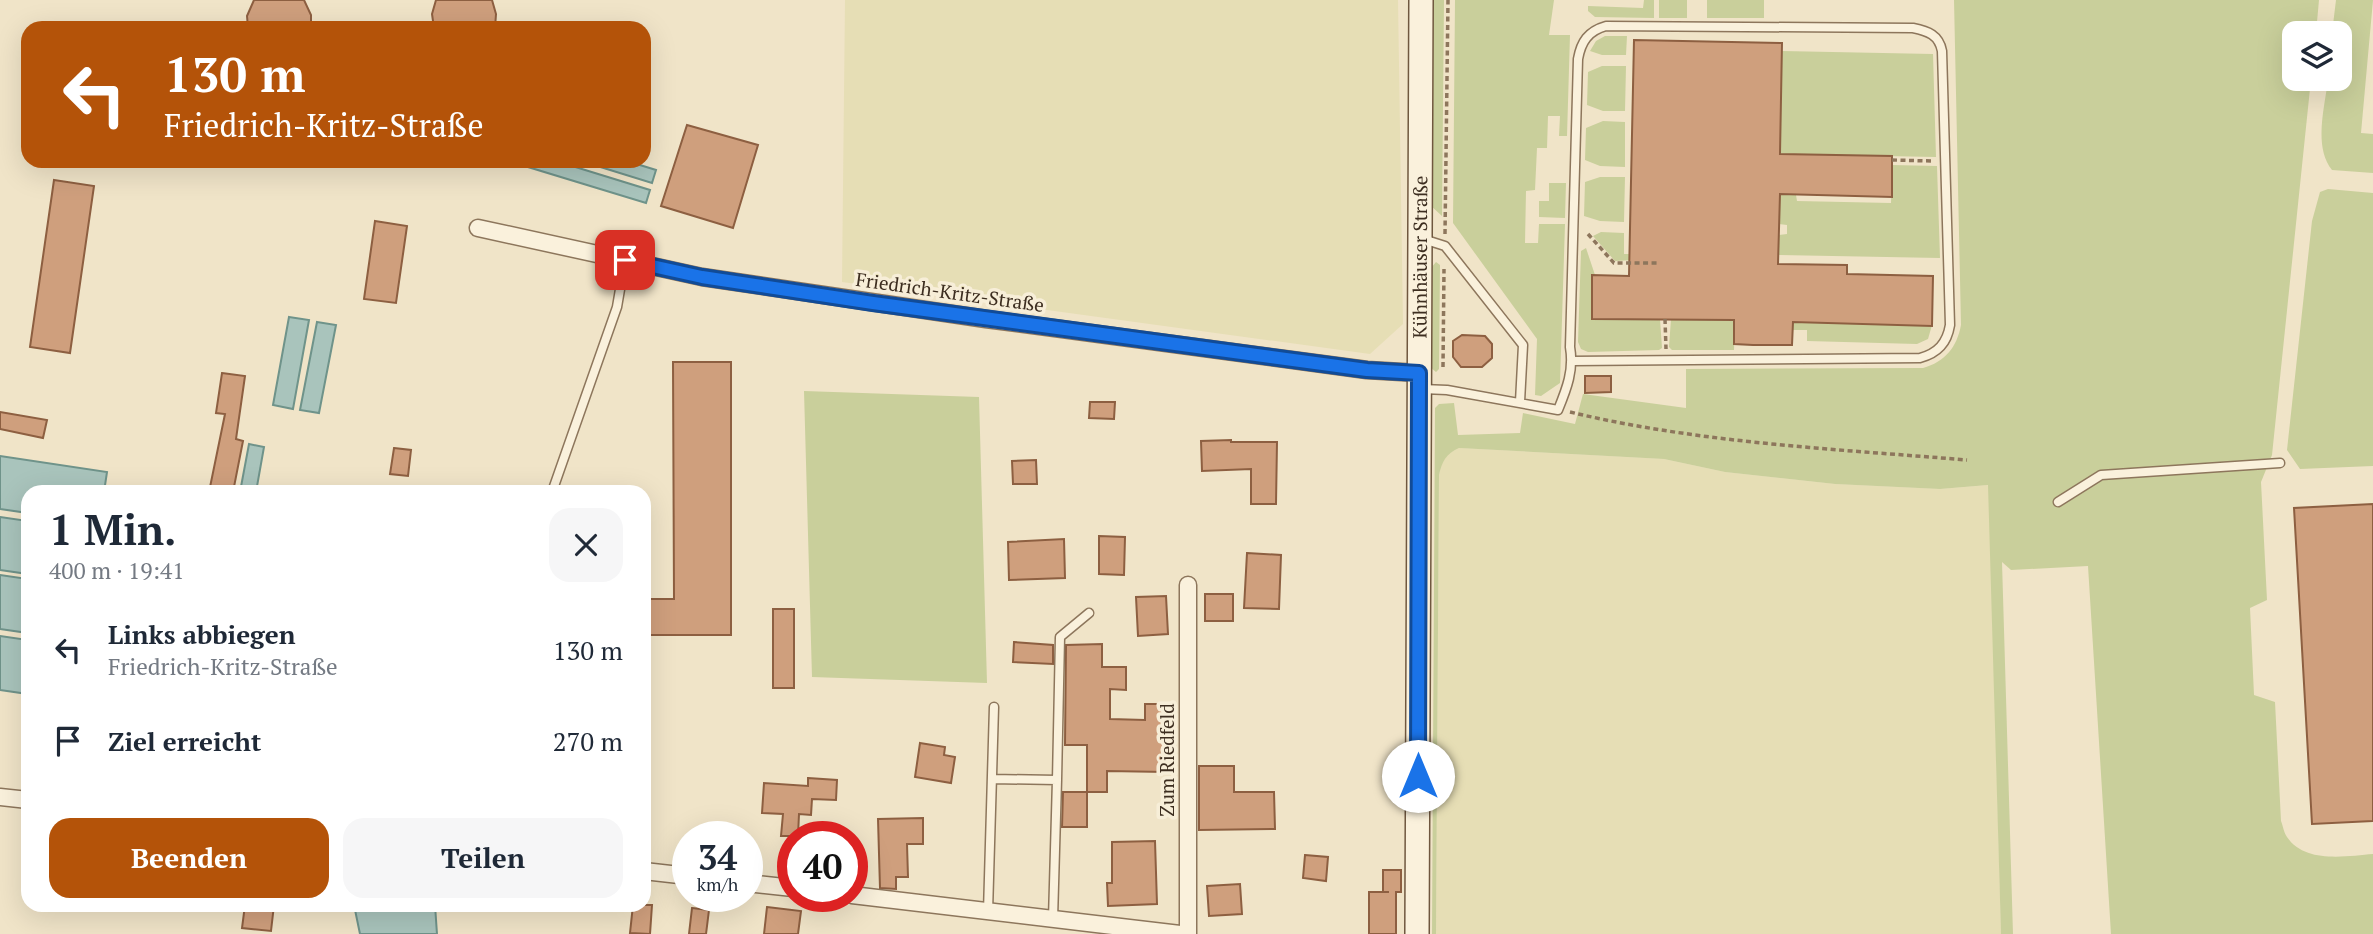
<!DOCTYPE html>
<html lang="de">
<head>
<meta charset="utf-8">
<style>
  :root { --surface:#fff; --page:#f6f6f7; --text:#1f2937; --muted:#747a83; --accent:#b45309 }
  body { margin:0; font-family:"PT Serif",serif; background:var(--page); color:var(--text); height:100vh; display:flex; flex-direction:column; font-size:26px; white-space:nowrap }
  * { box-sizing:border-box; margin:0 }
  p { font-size:23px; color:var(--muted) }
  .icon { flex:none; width:38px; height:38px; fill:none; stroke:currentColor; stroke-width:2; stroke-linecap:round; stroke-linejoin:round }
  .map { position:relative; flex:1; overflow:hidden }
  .panel { position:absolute; left:21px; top:485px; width:630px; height:427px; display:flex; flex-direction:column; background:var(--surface); border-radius:21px; box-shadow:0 7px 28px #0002 }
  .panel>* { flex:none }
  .banner { position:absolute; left:21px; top:21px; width:630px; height:147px; border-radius:21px; box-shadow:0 7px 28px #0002; background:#b45309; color:#fff; overflow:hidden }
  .buttons { position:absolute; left:2282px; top:21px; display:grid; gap:14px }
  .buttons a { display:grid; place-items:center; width:70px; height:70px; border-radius:14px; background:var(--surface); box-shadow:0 7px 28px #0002; font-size:35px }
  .speed { position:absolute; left:672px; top:821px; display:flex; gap:14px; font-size:35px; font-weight:700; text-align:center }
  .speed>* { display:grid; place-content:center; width:91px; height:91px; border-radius:50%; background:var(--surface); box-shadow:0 7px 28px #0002; line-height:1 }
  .speed small { font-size:18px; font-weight:400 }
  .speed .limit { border:10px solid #d22; background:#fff; color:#111 }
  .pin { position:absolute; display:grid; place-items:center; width:60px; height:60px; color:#fff; margin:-30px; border-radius:14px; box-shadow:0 4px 10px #0006 }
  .me { position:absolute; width:77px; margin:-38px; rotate:0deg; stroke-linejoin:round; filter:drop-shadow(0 0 5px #0008) }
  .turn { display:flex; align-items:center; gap:24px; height:147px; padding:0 28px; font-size:32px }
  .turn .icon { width:91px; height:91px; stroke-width:2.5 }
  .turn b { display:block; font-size:49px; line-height:60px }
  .round { display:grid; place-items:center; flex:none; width:74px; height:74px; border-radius:21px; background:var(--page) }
  .head { display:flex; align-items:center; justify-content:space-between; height:119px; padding:0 28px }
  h1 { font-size:42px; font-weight:600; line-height:52px }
  .primary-button { display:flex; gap:14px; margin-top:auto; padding:14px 28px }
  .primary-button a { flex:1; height:80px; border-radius:21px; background:var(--accent); color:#fff; font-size:28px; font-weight:600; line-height:80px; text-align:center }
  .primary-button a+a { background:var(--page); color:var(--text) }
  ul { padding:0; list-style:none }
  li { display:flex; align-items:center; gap:21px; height:91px; padding:0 28px }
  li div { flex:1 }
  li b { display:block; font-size:26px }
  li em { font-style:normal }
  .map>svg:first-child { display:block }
</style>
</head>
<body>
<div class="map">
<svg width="2373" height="934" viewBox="0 0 2373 934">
  <rect width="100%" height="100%" fill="#f0e4c8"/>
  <path fill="#e6deb5" d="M845,0H1398L1403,324L1370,354L842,282Z
    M1459,448L1664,459L1725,472L1835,484L1940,489L1989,485L2001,934H1436L1439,475L1441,463L1449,453Z"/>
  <path fill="#c9cf9b" d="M1431,0H1444L1442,216L1430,205Z
    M1455,0H1554L1549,35H1570L1567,136H1559L1560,116H1548L1547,148H1537L1535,190L1526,191L1525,243H1538L1539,224H1565L1560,383L1541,396L1535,395L1537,339L1453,223Z
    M1644,0H1654V18L1595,17L1588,11V6L1643,8Z
    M1659,0H1687V18H1659Z
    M1707,0H1764V18H1707Z
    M1954,0H2319L2316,33H2294V79H2311L2272,455L2261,482L2267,600L2250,608L2254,695L2275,702L2281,821C2283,826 2284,833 2287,837C2305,864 2347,856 2373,854V934H2111L2088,566L2011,570L2002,562L2013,934H2001L1988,485L1940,489L1835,484L1725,472L1664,459L1459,448C1446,454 1442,461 1439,475L1436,934H1432L1435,408L1439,404L1454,403L1458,435L1520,433L1523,413L1575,424L1583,394L1686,408V369L1923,368C1945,362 1957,347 1961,325Z
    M2336,0H2373L2361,133L2373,134V173L2332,170C2313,146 2325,107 2328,79H2340V33H2332Z
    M1605,36H1627L1626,55H1602L1590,51L1596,41Z
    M1782,51L1933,54L1936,157L1780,154Z
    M1602,66H1626L1625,111H1603L1587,105L1588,72Z
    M1603,121L1625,122V167L1600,166L1585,160L1586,128Z
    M1892,165L1937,166L1940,258L1779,255V235L1787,234V225L1779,224L1780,194L1796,195L1797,201L1891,203Z
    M1600,177H1625L1624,222L1600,221L1584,216L1585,182Z
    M1549,183H1566L1565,218L1539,217V201H1549Z
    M2328,189L2373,193V466L2300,469L2287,450L2312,221L2320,192Z
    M1601,232L1624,233V254L1734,255L1615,261L1593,236Z
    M1586,248L1595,275L1592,276V318L1660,319L1662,348L1659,350L1588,352L1581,349L1578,342L1581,251Z
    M1436,262L1440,265L1439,369L1436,372L1430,367L1431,268Z
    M1736,267L1734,350H1672L1669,347L1671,319L1707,320Z
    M1792,322L1932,325L1928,339L1917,344L1807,341V330H1792Z
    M804,391L979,397L987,683L812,677Z"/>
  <path fill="#a9c4bc" stroke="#6f938a" stroke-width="2" d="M530,161H556L650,190L646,203L528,167Z
    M581,161H627L656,170L652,183Z
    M289,317L309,320L293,409L273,405Z
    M317,322L336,325L319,413L300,410Z
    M249,444L264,447L256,492H240Z
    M0,456L107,472L104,492H28V513L0,509Z
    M0,517L28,521V574L0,570Z
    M0,575L28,579V633L0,629Z
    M0,636L28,640V694L0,690Z
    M354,905H435L437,934H360Z"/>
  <path fill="#cf9f7d" stroke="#8d5f41" stroke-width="2" d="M254,0H304L311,15V28H248L247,16Z
    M436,0H492L496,14L495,28H434L432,14Z
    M1634,40L1782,43L1780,154L1892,156V197L1780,194L1778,264L1847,265V274L1933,276L1932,326L1793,322L1792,345H1753L1734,344V320L1592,319V275L1629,276Z
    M687,125L758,145L733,228L661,206Z
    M54,180L94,186L70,353L30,347Z
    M375,221L407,226L396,303L364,299Z
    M1462,335L1485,336L1492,344V358L1482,367H1461L1453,357V341Z
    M673,362H731V635H644V599H674Z
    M222,373L245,376L236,439L243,441L233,492H209L225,414L216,413Z
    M1585,376H1611V392L1585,393Z
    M1090,402H1115L1114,419L1089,418Z
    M0,412L47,420L43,438L0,429Z
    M1231,440V442H1277L1276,504H1251V469L1202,471L1201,441Z
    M394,448L411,450L408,476L390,474Z
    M1036,460L1037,484H1013L1012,461Z
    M2373,504V821L2312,824L2294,508Z
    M1099,536L1125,537L1124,575L1099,574Z
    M1064,539L1065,578L1009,580L1008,542Z
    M1247,553L1281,555L1279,609L1244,608Z
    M1205,594H1233V621H1205Z
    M1166,596L1168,634L1138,636L1136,597Z
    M773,609H794V688H773Z
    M1014,642L1053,645V664L1013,662Z
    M1102,644V667H1126V690L1110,689V719L1145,720V704H1166V772L1107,771V792H1087V745H1065L1066,645Z
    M920,743L945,747L944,755L955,757L951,783L915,777Z
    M1199,766H1234V792H1274L1275,829L1199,830Z
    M808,778L837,780L836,800L812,799L811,815L799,814L798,836H781L783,814L762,813L764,783L808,786Z
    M1063,792H1087V827H1062Z
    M923,818V844H907L908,877H896V889L880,888L878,819Z
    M1155,841L1157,904L1108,906L1107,883H1112V842Z
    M1305,855L1328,857L1326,881L1303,878Z
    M1383,870H1401V892H1396V934H1369V892H1389H1383Z
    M1240,884L1242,914L1209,916L1207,886Z
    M245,905H274L271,931L242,928Z
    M633,905H652L650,934L630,933Z
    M767,907L801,911L798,934H764Z
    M692,908L709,910L706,934H689Z"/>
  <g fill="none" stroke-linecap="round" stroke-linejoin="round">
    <g stroke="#8d765c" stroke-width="11">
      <path id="lane" d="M1423,239L1445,246L1523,345L1520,402
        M1422,389L1447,390L1558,410C1567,388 1574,370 1570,347L1578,59C1581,42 1588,31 1606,26L1913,28C1928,31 1939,35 1942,51L1950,325C1947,343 1938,353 1920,358L1572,361
        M552,492L617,307L625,260
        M2058,502L2101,475L2280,463
        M992,779L1057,780L1053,919
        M1057,780L1060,637L1089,613
        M988,912L994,707"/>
    </g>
    <g stroke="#8d765c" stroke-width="19">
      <path id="street" d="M478,228L702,277L986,319L1367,370L1419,373
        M1188,585V934
        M0,797L28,800
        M644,871L688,876
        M747,883L793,888
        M852,895L1180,934"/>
    </g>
    <g stroke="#6f573f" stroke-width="26">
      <g id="secondary">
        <path id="s1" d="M1417,934L1421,0"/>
      </g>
    </g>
    <path stroke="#8d765c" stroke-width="3.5" stroke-dasharray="5 3.5" stroke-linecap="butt" d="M1892,160L1932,161
      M1445,234L1448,0
      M1588,234L1614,263H1660
      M1665,319L1666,349
      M1443,367L1444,269
      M1570,412C1699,443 1835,449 1967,460"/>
    <use href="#lane" stroke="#faf1dc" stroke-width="8"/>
    <use href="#street" stroke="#faf1dc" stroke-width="16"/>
    <use href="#secondary" stroke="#faf1dc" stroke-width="23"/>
  </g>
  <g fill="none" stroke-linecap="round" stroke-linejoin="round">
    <g stroke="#114b97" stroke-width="18">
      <path id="route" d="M625,260L702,277L873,303L1367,370L1419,373L1418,776"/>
    </g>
    <use href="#route" stroke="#1a73e8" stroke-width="12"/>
  </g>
  <g text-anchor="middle" stroke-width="7" stroke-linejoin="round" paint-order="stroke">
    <g font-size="19" fill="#3d2e20" stroke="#f7eed8">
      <text dy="7" stroke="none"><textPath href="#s1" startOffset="677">Kühnhäuser Straße</textPath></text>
      <text transform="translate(950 292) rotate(8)" y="7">Friedrich-Kritz-Straße</text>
      <text transform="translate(1167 760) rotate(-90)" y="7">Zum Riedfeld</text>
    </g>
  </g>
</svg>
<div class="buttons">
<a><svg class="icon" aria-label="layers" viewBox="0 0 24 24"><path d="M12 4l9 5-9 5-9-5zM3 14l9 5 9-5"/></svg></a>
</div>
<div class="speed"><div>34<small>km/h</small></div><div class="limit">40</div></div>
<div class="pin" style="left:625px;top:260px;background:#d93025"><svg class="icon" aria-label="arrive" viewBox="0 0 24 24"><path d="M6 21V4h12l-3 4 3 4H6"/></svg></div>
<svg class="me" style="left:1418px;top:776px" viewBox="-20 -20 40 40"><circle r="19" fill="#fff"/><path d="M0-13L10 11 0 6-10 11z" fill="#1a73e8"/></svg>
<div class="banner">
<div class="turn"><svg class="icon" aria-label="left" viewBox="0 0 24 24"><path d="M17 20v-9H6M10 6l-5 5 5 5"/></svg><div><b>130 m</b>Friedrich-Kritz-Straße</div></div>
</div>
<section class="panel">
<div class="head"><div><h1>1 Min.</h1><p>400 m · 19:41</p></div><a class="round"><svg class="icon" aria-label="close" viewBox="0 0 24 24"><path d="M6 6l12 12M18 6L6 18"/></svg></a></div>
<ul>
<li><svg class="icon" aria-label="left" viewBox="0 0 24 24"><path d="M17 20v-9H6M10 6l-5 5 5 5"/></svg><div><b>Links abbiegen</b><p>Friedrich-Kritz-Straße</p></div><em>130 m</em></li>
<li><svg class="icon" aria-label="arrive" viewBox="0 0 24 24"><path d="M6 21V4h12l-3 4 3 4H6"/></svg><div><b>Ziel erreicht</b></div><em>270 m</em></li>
</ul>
<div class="primary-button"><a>Beenden</a><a>Teilen</a></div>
</section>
</div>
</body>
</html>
